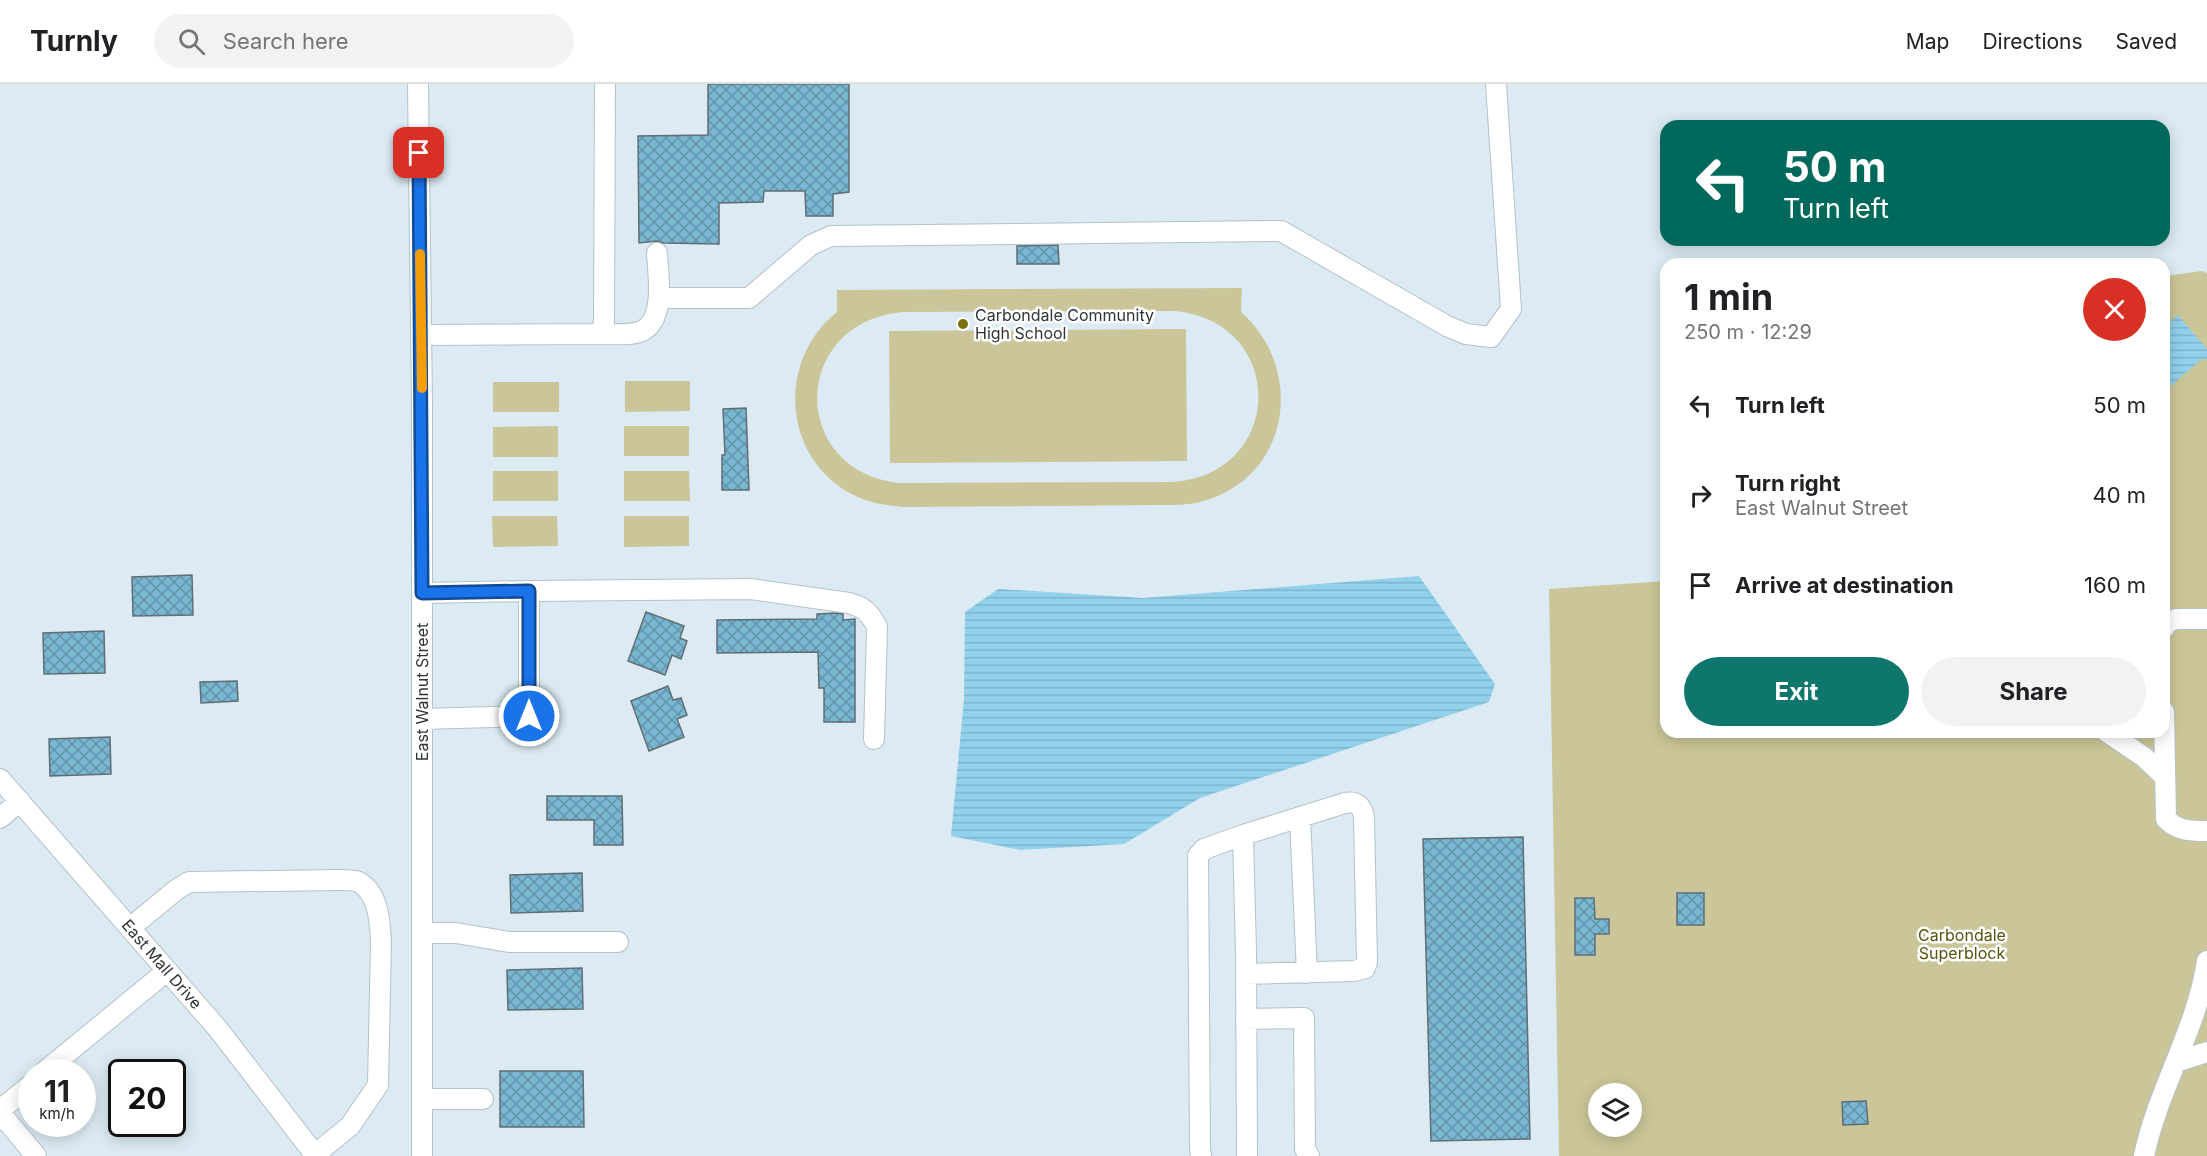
<!DOCTYPE html>
<html lang="en">
<head>
<meta charset="utf-8">
<style>
  :root { --surface:#fff; --page:#f2f2f2; --text:#202124; --muted:#757577; --line:#e0e0e0; --accent:#0f766e }
  body { margin:0; font-family:Inter,sans-serif; background:var(--page); color:var(--text); height:100vh; display:flex; flex-direction:column; font-size:22px; white-space:nowrap }
  * { box-sizing:border-box; margin:0 }
  p { font-size:20px; color:var(--muted) }
  .icon { flex:none; width:33px; height:33px; fill:none; stroke:currentColor; stroke-width:2; stroke-linecap:round; stroke-linejoin:round }
  .map { position:relative; flex:1; overflow:hidden }
  .details { position:absolute; left:1660px; top:174px; width:510px; height:480px; display:flex; flex-direction:column; background:var(--surface); border-radius:18px; box-shadow:0 3px 15px #0003 }
  .details>* { flex:none }
  .hud { position:absolute; left:1660px; top:36px; width:510px; height:126px; border-radius:18px; box-shadow:0 3px 15px #0003; background:#00695c; color:#fff; overflow:hidden }
  .controls { position:absolute; left:1588px; top:999px; display:grid; gap:12px }
  .controls a { display:grid; place-items:center; width:54px; height:54px; border-radius:50%; background:var(--surface); box-shadow:0 3px 15px #0003; font-size:30px }
  .speed { position:absolute; left:18px; top:975px; display:flex; gap:12px; font-size:30px; font-weight:700; text-align:center }
  .speed>* { display:grid; place-content:center; width:78px; height:78px; border-radius:50%; background:var(--surface); box-shadow:0 3px 15px #0003; line-height:1 }
  .speed small { font-size:15px; font-weight:400 }
  .speed .limit { border:3px solid #111; border-radius:9px; background:#fff; color:#111 }
  .pin { position:absolute; display:grid; place-items:center; width:51px; height:51px; color:#fff; margin:-26px; border-radius:12px; box-shadow:0 3px 9px #0006 }
  .me { position:absolute; width:66px; margin:-33px; rotate:0deg; stroke-linejoin:round; filter:drop-shadow(0 0 4px #0008) }
  .turn { display:flex; align-items:center; gap:21px; height:126px; padding:0 24px; font-size:27px }
  .turn .icon { width:78px; height:78px; stroke-width:2.5 }
  .turn b { display:block; font-size:42px; line-height:51px }
  .round { display:grid; place-items:center; flex:none; width:63px; height:63px; border-radius:32px; background:var(--page) }
  .head { display:flex; align-items:center; justify-content:space-between; height:102px; padding:0 24px }
  h1 { font-size:36px; font-weight:700; line-height:45px }
  .cta { display:flex; gap:12px; margin-top:auto; padding:12px 24px }
  .cta a { flex:1; height:69px; border-radius:36px; background:var(--accent); color:#fff; font-size:24px; font-weight:700; line-height:69px; text-align:center }
  .cta a+a { background:var(--page); color:var(--text) }
  ul { padding:0; list-style:none }
  li { display:flex; align-items:center; gap:18px; height:90px; padding:0 24px }
  li div { flex:1 }
  li b { display:block; font-size:22px }
  li em { font-style:normal }
  header { display:flex; align-items:center; gap:36px; box-sizing:border-box; height:84px; padding:0 30px; background:var(--surface); border-bottom:2px solid var(--line) }
  header strong { font-size:28px }
  nav { display:flex; gap:33px; margin-inline-start:auto; font-size:21px }
  .search { width:420px; height:54px; background:var(--page); display:flex; align-items:center; gap:15px; box-sizing:border-box; padding:0 21px; border-radius:33px; color:var(--muted); font-size:22px }
  .map>svg:first-child { display:block }
</style>
</head>
<body>
<header>
<strong>Turnly</strong>
<div class="search"><svg class="icon" aria-label="search" viewBox="0 0 24 24"><circle cx="10" cy="10" r="6"/><path d="M15 15l6 6"/></svg>Search here</div>
<nav><a>Map</a><a>Directions</a><a>Saved</a></nav>
</header>
<div class="map">
<svg width="2207" height="1072" viewBox="0 0 2207 1072">
  <defs>
    <pattern id="water-rules" width="6" height="5" patternUnits="userSpaceOnUse" patternTransform="scale(1.5)"><rect width="6" height="5" fill="#92d1ec"/><path d="M0 2.5h6" fill="none" stroke="#7eb4cb"/></pattern>
    <pattern id="building-cross-hatch" width="8" height="8" patternUnits="userSpaceOnUse" patternTransform="scale(1.5)"><rect width="8" height="8" fill="#78b6d1"/><path d="M0 0l8 8M0 8l8-8" fill="none" stroke="#6395aa"/></pattern>
  </defs>
  <rect width="100%" height="100%" fill="#dcebf3"/>
  <path fill="#cbc699" fill-rule="evenodd" d="M2202,187L2207,189V1072H1559L1549,505L1666,497V648H2164L2165,192ZM1599,1010H1632V1042H1599Z
    M1242,204L1241,228C1304,283 1292,389 1207,416C1195,420 1183,421 1171,421L901,423C889,421 876,420 865,416C784,386 772,280 837,228V206ZM1176,227C1288,239 1285,391 1172,398L899,399C789,387 790,239 902,228Z
    M1186,245L1187,377L890,379L889,247Z
    M625,297H690V327L625,328Z
    M493,298H559V328H493Z
    M558,342V373H493V343Z
    M624,342H689V372H624Z
    M493,387H558V417H493Z
    M624,387H689L690,417H624Z
    M492,432H557L558,462L493,463Z
    M624,432H689V462L624,463Z"/>
  <path fill="url(#water-rules)" d="M2178,231L2207,265V275L2205,276L2203,274L2165,307V242Z
    M1419,492L1495,600L1489,618L1200,714L1124,760L1020,766L951,752L964,615L965,528L998,505L1143,514Z"/>
  <path fill="url(#building-cross-hatch)" stroke="#606e74" stroke-width="1.5" d="M708,0H849V108L833,110V132H806L805,107H764L763,118L719,119V160L664,159L657,157L639,159L638,52L708,51Z
    M1058,161L1059,180H1017V162Z
    M746,324L749,406H722V371H725L723,325Z
    M192,491L193,531L133,532L132,493Z
    M646,528L684,542L680,554L687,557L681,575L672,571L665,591L628,577Z
    M837,529L843,530V536L855,535V638H824V604H819L818,568L717,569V536L817,535V530Z
    M104,547L105,589L44,590L43,549Z
    M237,597L238,617L201,619L200,598Z
    M668,602L673,616L681,614L687,631L677,635L684,653L649,667L631,617Z
    M110,653L111,690L50,692L49,655Z
    M547,712H622L623,761H594V736H547Z
    M1523,753L1530,1055L1431,1057L1423,755Z
    M582,789L583,827L511,829L510,791Z
    M1677,809H1704V841H1677Z
    M1575,814H1594L1595,835H1609V850H1595V871H1575Z
    M582,884L583,925L508,926L507,886Z
    M500,987H583L584,1043H500Z
    M1866,1017L1868,1040L1843,1041L1842,1018Z"/>
  <g fill="none" stroke-linecap="round" stroke-linejoin="round">
    <g stroke="#b2c2c9" stroke-width="22">
      <path id="minor" d="M418,0L422,321V1072
        M659,214H749L811,161L831,152L1281,147L1447,242L1466,250L1491,253L1511,225L1496,0
        M601,250C614,250 630,252 642,247C666,235 658,190 657,169
        M421,251L601,250L604,238L605,0
        M529,507L751,505L849,519C864,523 870,529 877,543L874,655
        M422,509L529,507V632L422,635
        M2164,544L2166,539L2176,535H2207
        M2164,628L2166,735C2178,747 2190,747 2207,747
        M2107,648L2144,673L2165,693
        M0,695L218,945L316,1072
        M1300,733L1307,889
        M0,734L20,717
        M130,844L176,806L189,798L340,796C346,796 354,796 359,798C379,810 380,838 381,858L378,1001L350,1042L313,1072
        M422,849H456L509,858H618
        M1246,890L1354,887L1365,884L1367,878L1364,735C1363,723 1358,717 1345,719L1243,751L1246,868L1247,1072
        M1246,935L1304,934L1305,1065L1309,1072
        M2176,978L2207,968
        M44,988L167,887
        M422,1015H483
        M0,1026L32,1000
        M0,1034L7,1037L36,1072
        M1201,1072L1200,1065L1198,772L1204,765L1243,751
        M2144,1072C2158,1005 2197,945 2207,877"/>
    </g>
    <use href="#minor" stroke="#fff" stroke-width="20"/>
  </g>
  <g fill="none" stroke-linecap="round" stroke-linejoin="round">
    <g stroke="#114b97" stroke-width="15">
      <path id="route" d="M419,69L422,509L529,507V632"/>
    </g>
    <use href="#route" stroke="#1a73e8" stroke-width="10"/>
    <path stroke="#f59e0b" stroke-width="10" d="M420,170L422,304"/>
  </g>
  <circle fill="#796f0c" stroke="#fff" stroke-width="2" cx="963" cy="240" r="6"/>
  <g text-anchor="middle" stroke-width="5" stroke-linejoin="round" paint-order="stroke">
    <g font-size="16" fill="#2e3437" stroke="#fff" text-anchor="start">
      <text x="975" y="237">Carbondale Community<tspan x="975" dy="18">High School</tspan></text>
    </g>
    <g font-size="16" fill="#2e3437" stroke="#fff">
      <text transform="translate(422 608) rotate(-90)" y="6">East Walnut Street</text>
      <text transform="translate(162 880) rotate(49)" y="6">East Mall Drive</text>
    </g>
    <g font-size="16" fill="#5a520f" stroke="#fff">
      <text x="1962" y="857">Carbondale<tspan x="1962" dy="18">Superblock</tspan></text>
    </g>
  </g>
</svg>
<div class="controls">
<a><svg class="icon" aria-label="layers" viewBox="0 0 24 24"><path d="M12 4l9 5-9 5-9-5zM3 14l9 5 9-5"/></svg></a>
</div>
<div class="speed"><div>11<small>km/h</small></div><div class="limit">20</div></div>
<div class="pin" style="left:419px;top:69px;background:#d93025"><svg class="icon" aria-label="arrive" viewBox="0 0 24 24"><path d="M6 21V4h12l-3 4 3 4H6"/></svg></div>
<svg class="me" style="left:529px;top:632px" viewBox="-20 -20 40 40"><circle r="17" fill="#1a73e8" stroke="#fff" stroke-width="3"/><path d="M0-11L8 9 0 5-8 9z" fill="#fff"/></svg>
<div class="hud">
<div class="turn"><svg class="icon" aria-label="left" viewBox="0 0 24 24"><path d="M17 20v-9H6M10 6l-5 5 5 5"/></svg><div><b>50 m</b>Turn left</div></div>
</div>
<section class="details">
<div class="head"><div><h1>1 min</h1><p>250 m · 12:29</p></div><a class="round" style="background:#d93025;color:#fff"><svg class="icon" aria-label="close" viewBox="0 0 24 24"><path d="M6 6l12 12M18 6L6 18"/></svg></a></div>
<ul>
<li><svg class="icon" aria-label="left" viewBox="0 0 24 24"><path d="M17 20v-9H6M10 6l-5 5 5 5"/></svg><div><b>Turn left</b></div><em>50 m</em></li>
<li><svg class="icon" aria-label="right" viewBox="0 0 24 24"><path d="M7 20v-9h11M14 6l5 5-5 5"/></svg><div><b>Turn right</b><p>East Walnut Street</p></div><em>40 m</em></li>
<li><svg class="icon" aria-label="arrive" viewBox="0 0 24 24"><path d="M6 21V4h12l-3 4 3 4H6"/></svg><div><b>Arrive at destination</b></div><em>160 m</em></li>
</ul>
<div class="cta"><a>Exit</a><a>Share</a></div>
</section>
</div>
</body>
</html>
